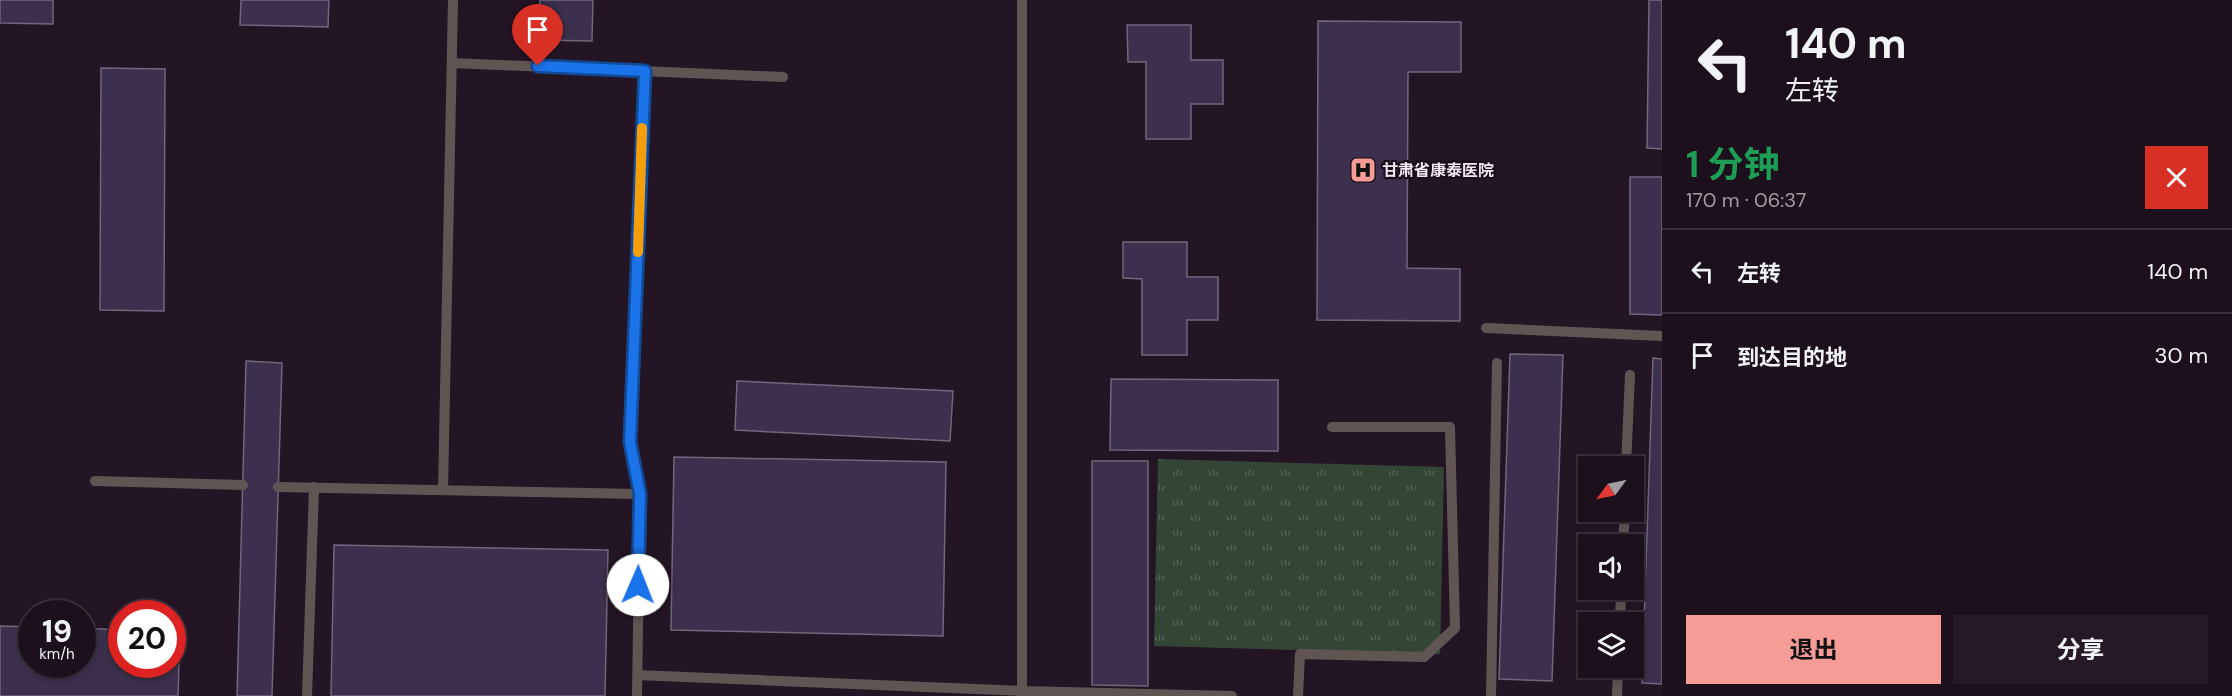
<!DOCTYPE html>
<html lang="zh">
<head>
<meta charset="utf-8">
<style>
  :root { --surface:#1b101b; --page:#241924; --text:#f1f3f6; --muted:#a09da3; --line:#39303a; --accent:#f59c96 }
  body { margin:0; font-family:"DM Sans","Noto Sans SC",sans-serif; background:var(--page); color:var(--text); height:100vh; display:flex; flex-direction:column; font-size:22px; white-space:nowrap }
  * { box-sizing:border-box; margin:0 }
  p { font-size:20px; color:var(--muted) }
  .icon { flex:none; width:33px; height:33px; fill:none; stroke:currentColor; stroke-width:2; stroke-linecap:round; stroke-linejoin:round }
  .map { position:relative; flex:1; overflow:hidden }
  .sheet { display:flex; flex-direction:column; background:var(--surface); width:570px }
  .sheet>* { flex:none }
  .banner { background:#1b101b; color:var(--text); overflow:hidden }
  .needle { width:39px; rotate:237deg }
  .tools { position:absolute; left:1578px; top:456px; display:grid; gap:12px }
  .tools a { display:grid; place-items:center; width:66px; height:66px; border-radius:0px; background:var(--surface); box-shadow:0 3px 9px #0003,0 0 0 2px var(--line); font-size:30px }
  .speed { position:absolute; left:18px; top:600px; display:flex; gap:12px; font-size:30px; font-weight:700; text-align:center }
  .speed>* { display:grid; place-content:center; width:78px; height:78px; border-radius:50%; background:var(--surface); box-shadow:0 3px 9px #0003,0 0 0 2px var(--line); line-height:1 }
  .speed small { font-size:15px; font-weight:400 }
  .speed .limit { border:9px solid #d22; background:#fff; color:#111 }
  .pin { position:absolute; display:grid; place-items:center; width:51px; height:51px; color:#fff; margin:-62px -26px; border-radius:50% 50% 50% 0; rotate:-45deg; box-shadow:0 0 6px #0007 }
  .pin .icon { rotate:45deg }
  .me { position:absolute; width:66px; margin:-33px; rotate:1deg; stroke-linejoin:round; filter:drop-shadow(0 0 4px #0008) }
  .turn { display:flex; align-items:center; gap:21px; height:126px; padding:0 24px; font-size:27px }
  .turn .icon { width:78px; height:78px; stroke-width:2.5 }
  .turn b { display:block; font-size:42px; line-height:51px }
  .round { display:grid; place-items:center; flex:none; width:63px; height:63px; border-radius:0px; background:var(--page) }
  .head { display:flex; align-items:center; justify-content:space-between; height:102px; padding:0 24px }
  h1 { font-size:36px; font-weight:700; line-height:45px; color:#1e9e55 }
  .action { display:flex; gap:12px; margin-top:auto; padding:12px 24px }
  .action a { flex:1; height:69px; border-radius:0px; background:var(--accent); color:#111; font-size:24px; font-weight:700; line-height:69px; text-align:center }
  .action a+a { background:var(--page); color:var(--text) }
  ul { padding:0; list-style:none }
  li { display:flex; align-items:center; gap:18px; height:84px; padding:0 24px; border-top:2px solid var(--line) }
  li div { flex:1 }
  li b { display:block; font-size:22px }
  li em { font-style:normal }
  main { display:flex; flex:1; min-height:0 }
  .map>svg:first-child { display:block }
</style>
</head>
<body>
<main>
<div class="map">
<svg width="1662" height="696" viewBox="0 0 1662 696">
  <defs>
    <pattern id="park-tufts" width="24" height="20" patternUnits="userSpaceOnUse" patternTransform="scale(1.5)"><rect width="24" height="20" fill="#334635"/><path d="M3 7l-1-3M5 7V3M7 7l1-3M15 17l-1-3M17 17v-4M19 17l1-3" fill="none" stroke="#516153"/></pattern>
  </defs>
  <rect width="100%" height="100%" fill="#241524"/>
  <path fill="url(#park-tufts)" d="M1158,459L1444,467L1440,654L1154,646Z"/>
  <path fill="#3c304e" stroke="#6f677d" stroke-width="1.5" d="M0,0H53V24L0,23Z
    M241,0H329L328,27L240,25Z
    M540,0H593L592,41L539,40Z
    M1649,0H1662V149L1647,148Z
    M1318,21L1461,22V72H1408L1407,268L1460,269V321L1317,320Z
    M1127,25H1191V60H1223V104H1191V139H1146V62H1128Z
    M101,68L165,69L164,311L100,310Z
    M1630,177H1662V315L1630,314Z
    M1123,242H1187V277H1218V320H1187V355H1142V279L1123,278Z
    M1510,354L1563,355L1552,681L1499,679Z
    M1653,358L1662,359V684L1642,683Z
    M246,361L282,363L272,696H237Z
    M1111,379L1278,380V451L1110,450Z
    M737,381L953,391L950,441L735,430Z
    M674,457L946,462L943,636L671,630Z
    M1092,461H1148V686L1092,685Z
    M334,545L608,550L605,696H331Z
    M0,626L32,627V664H82V628L122,630V664H172V631L180,632L178,696H0Z"/>
  <g fill="none" stroke-linecap="round" stroke-linejoin="round">
    <path stroke="#867885" stroke-width="4" stroke-dasharray="3 4.5" stroke-linecap="butt" d="M1634,652H1643"/>
    <path stroke="#615554" stroke-width="10" d="M452,63L783,77
      M1486,328L1662,336
      M1626,466L1630,375
      M95,481L243,485
      M278,487L640,494L637,696
      M443,490L453,0
      M640,494L630,442L645,71
      M1623,544L1625,512
      M1620,622L1621,590
      M637,675L1022,691L1232,696
      M307,696L314,487
      M1022,696V0
      M1298,696L1300,654L1424,657L1455,628L1450,427H1332
      M1491,696L1497,363
      M1617,696L1618,668"/>
  </g>
  <g fill="none" stroke-linecap="round" stroke-linejoin="round">
    <g stroke="#114b97" stroke-width="15">
      <path id="route" d="M538,66L645,71L630,442L640,494L638,585"/>
    </g>
    <use href="#route" stroke="#1a73e8" stroke-width="10"/>
    <path stroke="#f59e0b" stroke-width="10" d="M638,252L642,128"/>
  </g>
  <defs>
    <g id="hospital-square" transform="scale(1.35)"><rect x="-9" y="-9" width="18" height="18" rx="4" fill="#f59c96" stroke="#1a0c1a"/><path d="M-5-5h3v3.5h4V-5h3V5h-3V1.5h-4V5h-3Z" fill="#111"/></g>
  </defs>
  <g fill-rule="evenodd">
    <use href="#hospital-square" x="1363" y="170"/>
  </g>
  <g text-anchor="middle" stroke-width="4.5" stroke-linejoin="round" paint-order="stroke">
    <g font-size="16" font-weight="bold" fill="#f4e9f3" stroke="#1a0c1a" text-anchor="start">
      <text x="1382" y="176">甘肃省康泰医院</text>
    </g>
  </g>
</svg>
<div class="tools">
<a><svg class="needle" viewBox="-14 -14 28 28"><path d="M0-13l5 13h-10z" fill="#e53935"/><path d="M0 13l5-13h-10z" fill="#a09da3"/></svg></a>
<a><svg class="icon" aria-label="sound" viewBox="0 0 24 24"><path d="M4 9h4l5-4v14l-5-4H4zM17 9q2 3 0 6"/></svg></a>
<a><svg class="icon" aria-label="layers" viewBox="0 0 24 24"><path d="M12 4l9 5-9 5-9-5zM3 14l9 5 9-5"/></svg></a>
</div>
<div class="speed"><div>19<small>km/h</small></div><div class="limit">20</div></div>
<div class="pin" style="left:538px;top:66px;background:#d93025"><svg class="icon" aria-label="arrive" viewBox="0 0 24 24"><path d="M6 21V4h12l-3 4 3 4H6"/></svg></div>
<svg class="me" style="left:638px;top:585px" viewBox="-20 -20 40 40"><circle r="19" fill="#fff"/><path d="M0-13L10 11 0 6-10 11z" fill="#1a73e8"/></svg>
</div>
<section class="sheet">
<div class="banner">
<div class="turn"><svg class="icon" aria-label="left" viewBox="0 0 24 24"><path d="M17 20v-9H6M10 6l-5 5 5 5"/></svg><div><b>140 m</b>左转</div></div>
</div>
<div class="head"><div><h1>1 分钟</h1><p>170 m · 06:37</p></div><a class="round" style="background:#d93025;color:#fff"><svg class="icon" aria-label="close" viewBox="0 0 24 24"><path d="M6 6l12 12M18 6L6 18"/></svg></a></div>
<ul>
<li><svg class="icon" aria-label="left" viewBox="0 0 24 24"><path d="M17 20v-9H6M10 6l-5 5 5 5"/></svg><div><b>左转</b></div><em>140 m</em></li>
<li><svg class="icon" aria-label="arrive" viewBox="0 0 24 24"><path d="M6 21V4h12l-3 4 3 4H6"/></svg><div><b>到达目的地</b></div><em>30 m</em></li>
</ul>
<div class="action"><a>退出</a><a>分享</a></div>
</section>
</main>
</body>
</html>
